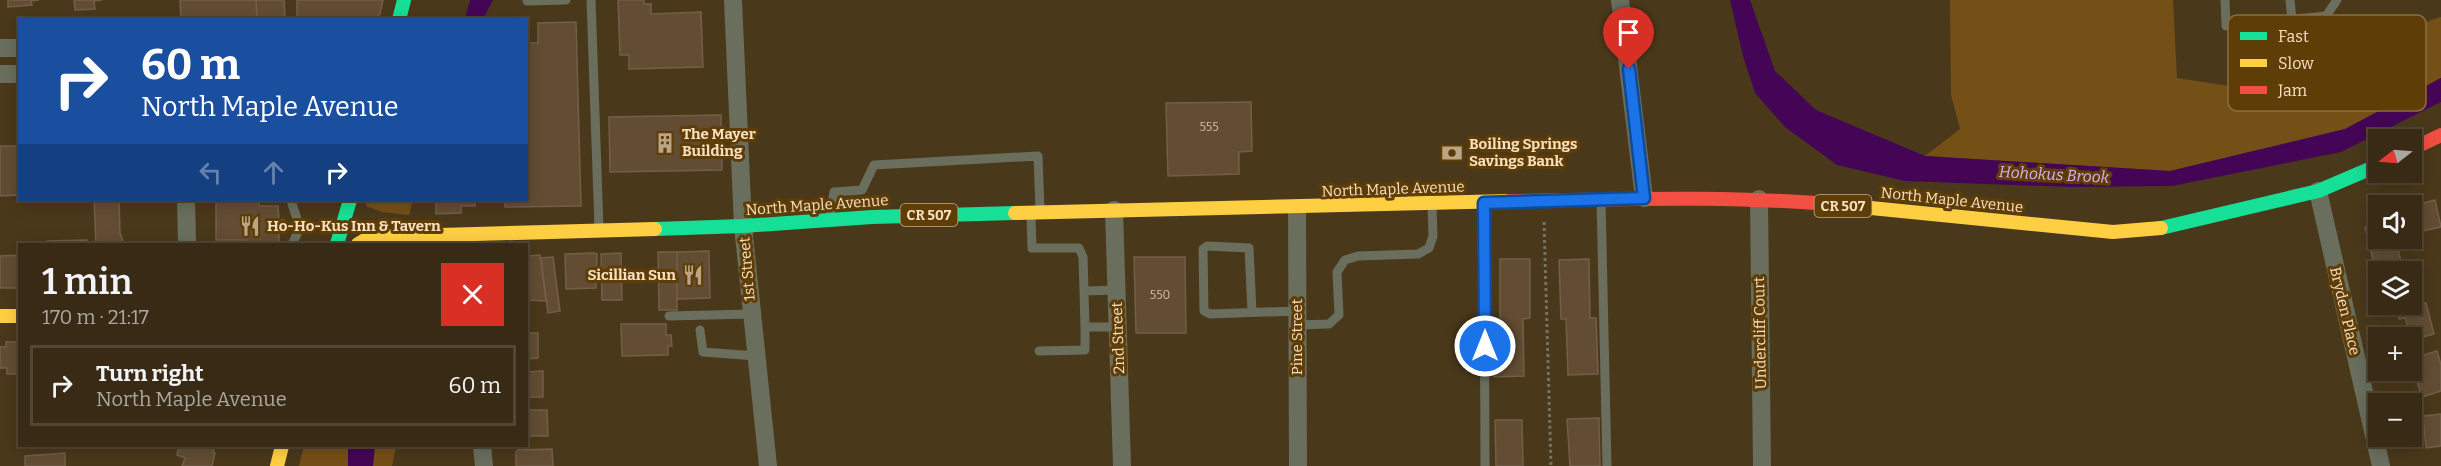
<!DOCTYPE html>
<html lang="en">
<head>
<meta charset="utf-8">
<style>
  :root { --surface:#382a14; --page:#433622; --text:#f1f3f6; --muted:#aba7a0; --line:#524634 }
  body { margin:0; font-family:Bitter,serif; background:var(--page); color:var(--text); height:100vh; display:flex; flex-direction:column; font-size:22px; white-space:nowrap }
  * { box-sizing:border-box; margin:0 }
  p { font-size:20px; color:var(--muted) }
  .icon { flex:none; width:33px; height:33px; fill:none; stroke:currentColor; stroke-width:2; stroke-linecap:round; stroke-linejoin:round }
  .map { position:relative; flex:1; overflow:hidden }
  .sheet { position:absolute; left:18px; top:243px; width:510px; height:204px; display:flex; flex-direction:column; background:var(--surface); border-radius:0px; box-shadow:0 3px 15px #0003,0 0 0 2px var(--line) }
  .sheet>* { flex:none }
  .guide { position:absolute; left:18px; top:18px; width:510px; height:183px; border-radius:0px; box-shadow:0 3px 15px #0003,0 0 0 2px var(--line); background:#1a4fa0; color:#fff; overflow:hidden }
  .needle { width:39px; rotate:253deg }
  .controls { position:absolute; left:2368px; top:129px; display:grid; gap:12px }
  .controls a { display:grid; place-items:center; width:54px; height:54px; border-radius:0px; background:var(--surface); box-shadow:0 3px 15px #0003,0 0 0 2px var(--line); font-size:30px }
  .pin { position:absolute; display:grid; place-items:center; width:51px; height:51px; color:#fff; margin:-62px -26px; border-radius:50% 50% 50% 0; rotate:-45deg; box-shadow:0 0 6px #0007 }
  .pin .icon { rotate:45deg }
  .me { position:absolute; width:66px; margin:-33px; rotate:0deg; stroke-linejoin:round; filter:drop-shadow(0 0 4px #0008) }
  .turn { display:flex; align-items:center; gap:21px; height:126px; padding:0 24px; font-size:27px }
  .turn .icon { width:78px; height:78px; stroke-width:2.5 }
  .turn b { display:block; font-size:42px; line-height:51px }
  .lanes { display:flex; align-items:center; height:57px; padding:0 24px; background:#0003; justify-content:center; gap:30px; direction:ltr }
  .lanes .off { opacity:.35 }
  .round { display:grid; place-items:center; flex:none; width:63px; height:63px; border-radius:0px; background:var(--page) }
  .headline { display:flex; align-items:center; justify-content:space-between; height:102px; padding:0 24px }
  h1 { font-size:36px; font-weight:600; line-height:45px }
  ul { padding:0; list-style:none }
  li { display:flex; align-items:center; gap:18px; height:81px; margin:0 12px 9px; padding:0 12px; border:3px solid var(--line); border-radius:0px }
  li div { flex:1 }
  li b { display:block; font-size:22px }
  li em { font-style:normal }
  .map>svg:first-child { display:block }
</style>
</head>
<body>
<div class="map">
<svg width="2441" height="466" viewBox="0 0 2441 466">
  <rect width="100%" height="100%" fill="#4a381a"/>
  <path fill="#745017" d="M1950,0H2173L2177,78L2249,89L2350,47L2441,17V78L2345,129L2170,171L1925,156L1960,129L1951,95Z
    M367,200H413L409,215L382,212L366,206Z
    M304,446H396L392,466H299Z"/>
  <path fill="#440556" d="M470,0H493L483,19H465Z
    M1730,0H1750L1775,71L1816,110L1925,156L2170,171L2345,129L2441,78V102L2341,152L2172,186L2072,187L1905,181L1837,165L1785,127L1755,93L1743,56Z
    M348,446H375L373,466H348Z"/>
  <path fill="#624d33" stroke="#735e48" stroke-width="1.5" d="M8,0H39L31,1L32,5L8,7Z
    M74,0H102L94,1L95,9L75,10Z
    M180,0H256L257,17L181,20Z
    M256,0H284L285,19L257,20Z
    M297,0H383L380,14L373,20H297Z
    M618,0H644V4H651V14L701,12L703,67L629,69V55H620Z
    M576,22L581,206L505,207V200H526V43H538V23Z
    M1251,102L1252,151L1239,152V174L1168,176L1166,103Z
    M721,115L722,170L610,172L609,117Z
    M0,146H20V195L0,196Z
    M94,200H119L120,233L124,244H96Z
    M216,200H259V206H278L279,220H284V232H279V244H247V240H216Z
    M436,200H475V206H461V213L436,214Z
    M2435,200L2441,227L2418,232L2412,206Z
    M2379,223V238H2395L2402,265L2376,271L2365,227Z
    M87,240V244H47V241Z
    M709,251L710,298L677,299V252Z
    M658,252H677V310H659Z
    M595,253L597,254L596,288L566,289L565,254Z
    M621,253L622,300H602L601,254Z
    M20,255V288H0V256Z
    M540,255L546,301L526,300V256Z
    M553,257L560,311L548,313L541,258Z
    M1134,257H1185L1186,333H1136Z
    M1500,259H1530V318L1523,319L1524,376L1494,377L1493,320L1500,319Z
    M1589,259L1590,318H1596L1598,374L1568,375L1566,319H1561L1559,260Z
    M2414,296L2416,306L2426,303L2434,334L2412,340L2405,318L2399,319L2394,304H2412Z
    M621,324H666V335H671L672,346H668V355L622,356Z
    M526,333H538V358L526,359Z
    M6,342H20V374H7V368H0V347H6Z
    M2437,351L2441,365V391L2422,397L2415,375L2419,374L2414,358Z
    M543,371V397H526V372Z
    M526,410H547L548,436H526Z
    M2441,414V446L2426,448L2423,416Z
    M1599,418L1600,466H1570L1567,419Z
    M1495,420H1522L1523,466H1496Z
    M179,446H215L213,453H215L212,466H182L185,458L177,455Z
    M552,449L553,466H516V452L518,450Z
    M65,453V466H25V456Z"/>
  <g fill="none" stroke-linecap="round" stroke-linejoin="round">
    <path stroke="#747261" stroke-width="3" stroke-dasharray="3 3" stroke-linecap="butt" d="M1544,222L1551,466"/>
    <path stroke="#696e5d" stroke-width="9" d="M591,0L599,228
      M2225,0L2226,26L2326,16L2337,0
      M2290,0L2292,20
      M527,1L566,0
      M291,200C296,220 304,224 292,244
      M1601,201L1607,466
      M1484,205L1485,466
      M830,216L834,192L862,190L874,165L1038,156L1040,210
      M1031,216L1032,248H1079L1083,257L1084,291
      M1117,290L1084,291L1085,327H1117
      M1252,312L1249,248L1207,246L1203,249L1204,311L1210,314L1297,311
      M669,316L751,314
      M1297,325L1329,324L1339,315L1337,272L1345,260L1358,256L1418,254L1429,248L1433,236L1432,206
      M700,330L703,352L756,356
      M1039,351L1085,350V327"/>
    <path stroke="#696e5d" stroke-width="18" d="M733,0L743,226L768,466
      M1620,0L1644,198
      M0,48H20
      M0,74H20
      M2318,191L2381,466
      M1759,199L1762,466
      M186,200L187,244
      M1297,208L1298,466
      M1114,210L1122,466
      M482,446L484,466"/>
    <path stroke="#16e098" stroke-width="14" d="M399,20L404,0
      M2161,228L2318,191L2379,165
      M655,229L743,226L872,217L1015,213
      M337,244L350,200"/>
    <path stroke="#ffcf43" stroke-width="14" d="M1851,206L2113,232L2161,228
      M1015,213L1509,201
      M358,244L370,237L655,229
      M0,316H20
      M277,466L282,446"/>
    <path stroke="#f24e42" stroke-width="14" d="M2412,149L2441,135
      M1509,201C1623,199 1737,195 1851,206"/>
  </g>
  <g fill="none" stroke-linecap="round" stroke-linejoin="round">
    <g stroke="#114b97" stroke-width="15">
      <path id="route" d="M1485,346L1484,203L1644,198L1629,69"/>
    </g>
    <use href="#route" stroke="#1a73e8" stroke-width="10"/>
  </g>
  <defs>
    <g id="building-bare" transform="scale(1.62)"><path d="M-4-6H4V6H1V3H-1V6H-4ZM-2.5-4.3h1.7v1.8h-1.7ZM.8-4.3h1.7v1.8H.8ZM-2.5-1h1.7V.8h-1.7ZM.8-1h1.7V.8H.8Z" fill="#bca587" stroke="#5e3d06" stroke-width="2.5" paint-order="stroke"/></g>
    <g id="bank-bare" transform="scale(1.62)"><path d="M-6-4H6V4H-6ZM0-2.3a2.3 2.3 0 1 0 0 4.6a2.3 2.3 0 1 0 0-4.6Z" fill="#bca587" stroke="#5e3d06" stroke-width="2.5" paint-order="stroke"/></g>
    <g id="restaurant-bare" transform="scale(1.62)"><path d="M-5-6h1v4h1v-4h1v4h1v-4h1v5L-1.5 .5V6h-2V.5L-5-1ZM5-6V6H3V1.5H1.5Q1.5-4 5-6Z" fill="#bca587" stroke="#5e3d06" stroke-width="2.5" paint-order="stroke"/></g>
  </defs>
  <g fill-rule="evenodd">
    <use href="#building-bare" x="665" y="143"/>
    <use href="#bank-bare" x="1452" y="153"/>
    <use href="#restaurant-bare" x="250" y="226"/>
    <use href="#restaurant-bare" x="693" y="275"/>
  </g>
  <g text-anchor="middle" stroke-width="6" stroke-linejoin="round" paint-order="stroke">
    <g font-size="12" fill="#d3bb9e">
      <text x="1209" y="131">555</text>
      <text x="1160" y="299">550</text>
    </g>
    <g fill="#5e3d06" stroke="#caaf89" stroke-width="1.5">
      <rect x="1814.5" y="195" width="57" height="22" rx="4.5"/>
      <rect x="900.5" y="204" width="57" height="22" rx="4.5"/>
    </g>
    <g font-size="14" font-weight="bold" fill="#f9e0c1">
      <text x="1843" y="211">CR 507</text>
      <text x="929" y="220">CR 507</text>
    </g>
    <g font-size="15" font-weight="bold" fill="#f9e0c1" stroke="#5e3d06" text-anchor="start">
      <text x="682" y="139">The Mayer<tspan x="682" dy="17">Building</tspan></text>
      <text x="1469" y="149">Boiling Springs<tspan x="1469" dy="17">Savings Bank</tspan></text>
      <text x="267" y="231">Ho-Ho-Kus Inn &amp; Tavern</text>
      <text x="676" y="280" text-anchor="end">Sicillian Sun</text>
    </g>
    <g font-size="15" fill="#f9e0c1" stroke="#5e3d06">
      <text transform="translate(1393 189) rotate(-2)" y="5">North Maple Avenue</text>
      <text transform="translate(1952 200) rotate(6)" y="5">North Maple Avenue</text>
      <text transform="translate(817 205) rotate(-4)" y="5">North Maple Avenue</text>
      <text transform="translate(747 269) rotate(-95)" y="5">1st Street</text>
      <text transform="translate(2345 311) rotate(77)" y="5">Bryden Place</text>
      <text transform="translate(1760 333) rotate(-91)" y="5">Undercliff Court</text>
      <text transform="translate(1297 337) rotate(-90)" y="5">Pine Street</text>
      <text transform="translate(1118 338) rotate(-92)" y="5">2nd Street</text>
    </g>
    <g font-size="16" font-style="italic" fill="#dcaff4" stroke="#5e3d06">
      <text transform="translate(2054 174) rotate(3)" y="6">Hohokus Brook</text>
    </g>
  </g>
  <rect x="2228" y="15" width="198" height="96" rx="9" fill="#5e3d06" stroke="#8c6e3e" stroke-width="1.5"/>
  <rect x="2240" y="32" width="27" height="8" fill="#16e098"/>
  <rect x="2240" y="59" width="27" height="8" fill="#ffcf43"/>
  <rect x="2240" y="86" width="27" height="8" fill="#f24e42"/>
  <g font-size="16" fill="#f9e0c1">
    <text x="2278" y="42">Fast</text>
    <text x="2278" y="69">Slow</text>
    <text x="2278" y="96">Jam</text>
  </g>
</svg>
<div class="controls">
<a><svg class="needle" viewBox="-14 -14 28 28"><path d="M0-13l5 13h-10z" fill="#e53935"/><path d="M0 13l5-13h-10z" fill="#aba7a0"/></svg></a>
<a><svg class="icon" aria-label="sound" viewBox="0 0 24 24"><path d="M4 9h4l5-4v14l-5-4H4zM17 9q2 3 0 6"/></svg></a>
<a><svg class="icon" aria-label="layers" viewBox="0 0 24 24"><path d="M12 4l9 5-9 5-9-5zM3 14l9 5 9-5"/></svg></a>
<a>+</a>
<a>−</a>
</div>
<div class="pin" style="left:1629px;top:69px;background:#d93025"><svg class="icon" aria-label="arrive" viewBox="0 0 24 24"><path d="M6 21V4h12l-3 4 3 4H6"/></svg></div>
<svg class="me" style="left:1485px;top:346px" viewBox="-20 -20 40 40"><circle r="17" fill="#1a73e8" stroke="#fff" stroke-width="3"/><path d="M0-11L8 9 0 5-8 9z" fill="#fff"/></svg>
<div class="guide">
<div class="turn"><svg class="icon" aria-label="right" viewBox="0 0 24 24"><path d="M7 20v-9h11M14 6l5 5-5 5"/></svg><div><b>60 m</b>North Maple Avenue</div></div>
<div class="lanes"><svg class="icon off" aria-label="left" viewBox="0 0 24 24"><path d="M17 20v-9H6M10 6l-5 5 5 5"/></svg><svg class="icon off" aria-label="ahead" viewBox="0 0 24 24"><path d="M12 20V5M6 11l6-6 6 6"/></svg><svg class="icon" aria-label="right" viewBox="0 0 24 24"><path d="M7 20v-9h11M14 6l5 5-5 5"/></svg></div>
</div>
<section class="sheet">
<div class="headline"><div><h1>1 min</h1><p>170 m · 21:17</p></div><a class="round" style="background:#d93025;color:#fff"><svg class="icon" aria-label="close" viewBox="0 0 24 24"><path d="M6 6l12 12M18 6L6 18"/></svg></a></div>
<ul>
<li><svg class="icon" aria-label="right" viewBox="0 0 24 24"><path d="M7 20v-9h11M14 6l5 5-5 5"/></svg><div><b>Turn right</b><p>North Maple Avenue</p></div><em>60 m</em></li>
</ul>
</section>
</div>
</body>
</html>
